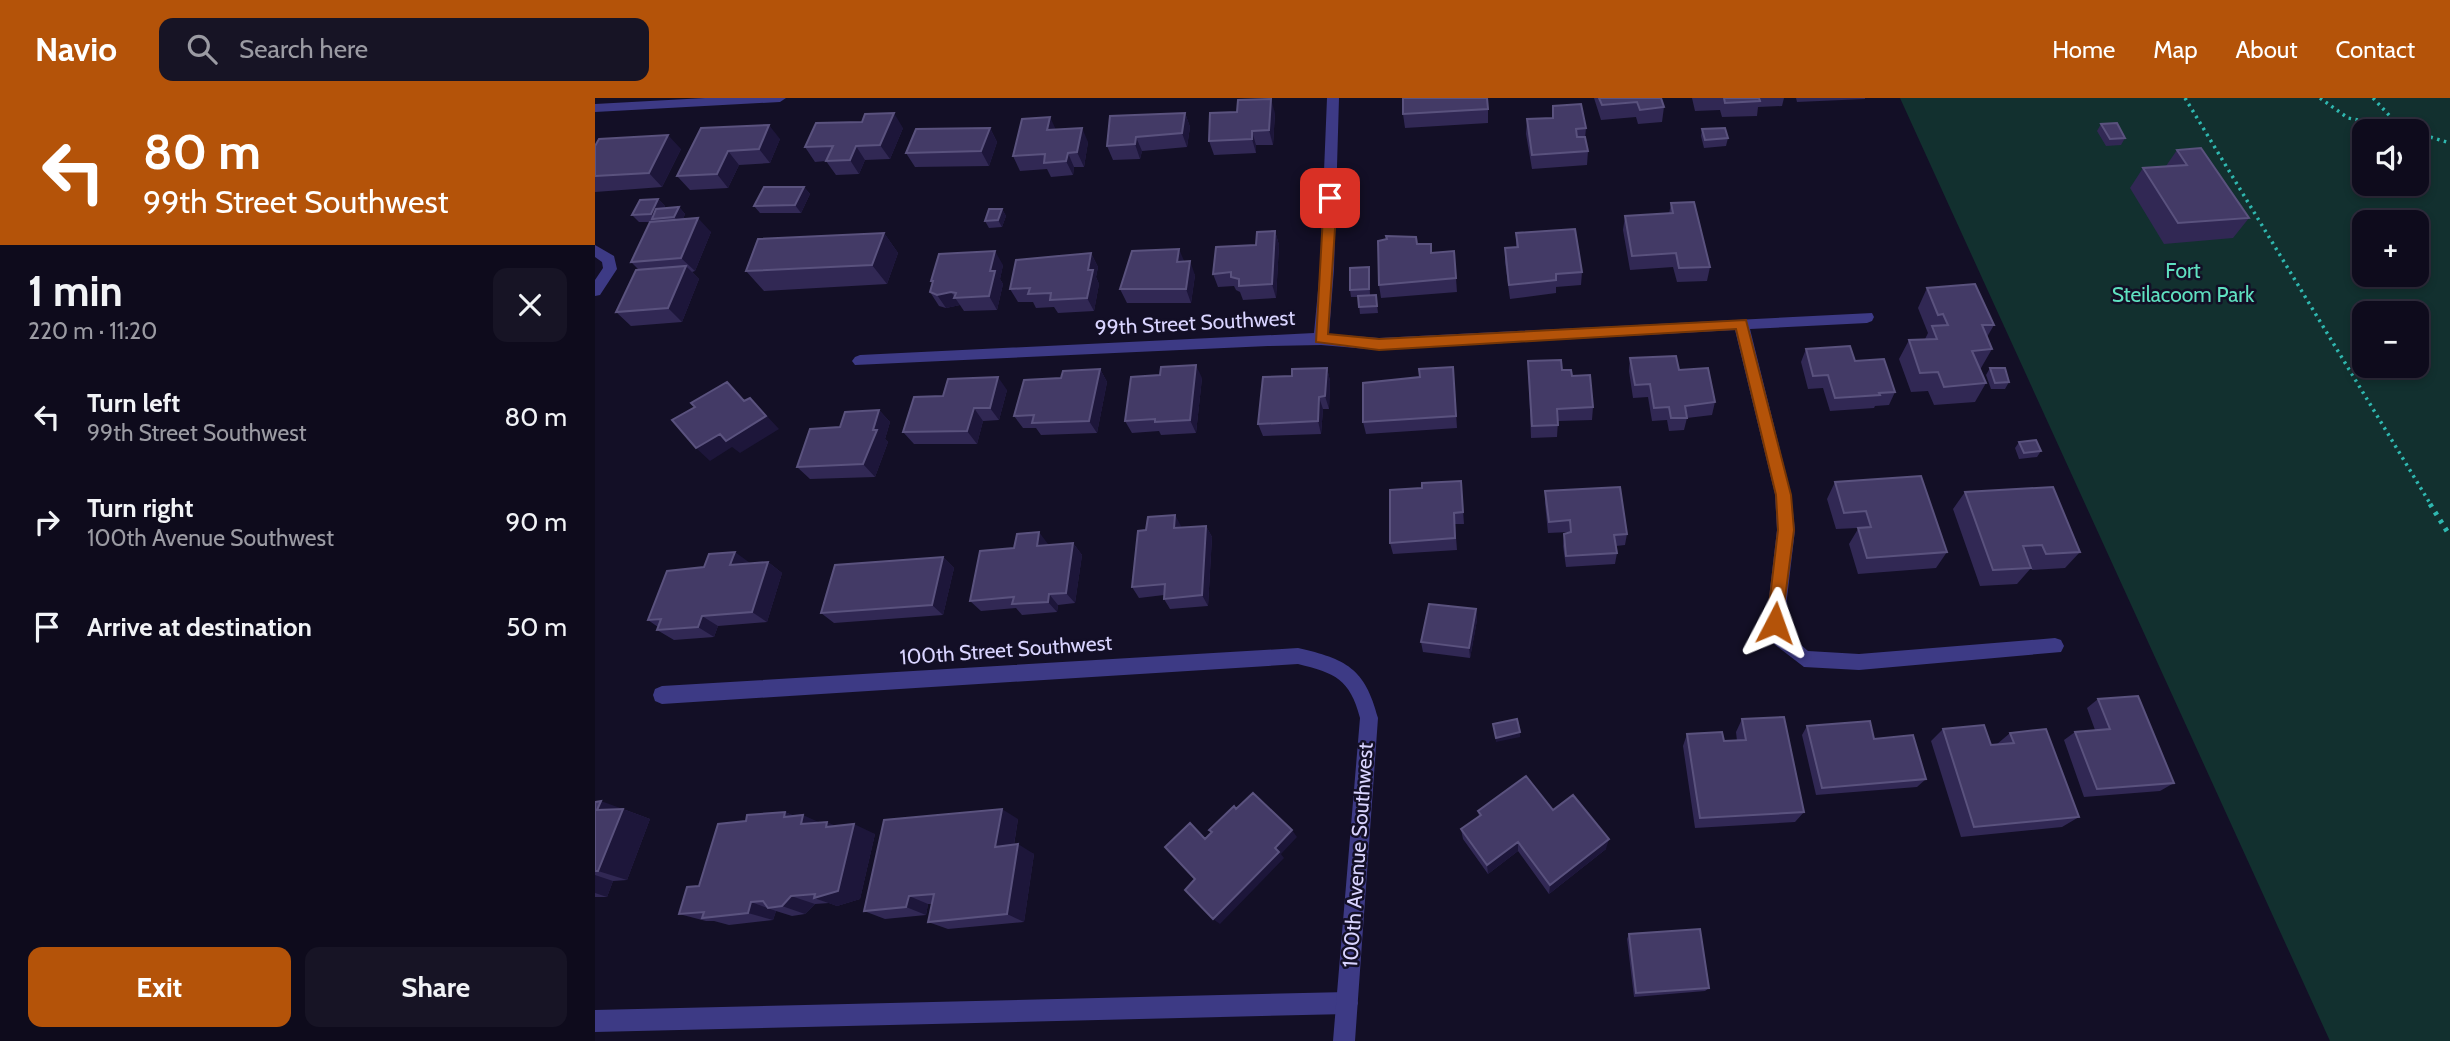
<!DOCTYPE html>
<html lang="en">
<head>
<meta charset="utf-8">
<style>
  :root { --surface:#0e0b1c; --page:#171425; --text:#f1f3f6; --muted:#9b9ba3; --line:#2e2b3b; --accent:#b45309 }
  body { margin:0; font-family:Cabin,sans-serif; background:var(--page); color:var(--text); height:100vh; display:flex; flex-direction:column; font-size:26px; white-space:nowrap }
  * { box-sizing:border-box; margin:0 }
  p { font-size:23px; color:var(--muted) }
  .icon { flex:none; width:38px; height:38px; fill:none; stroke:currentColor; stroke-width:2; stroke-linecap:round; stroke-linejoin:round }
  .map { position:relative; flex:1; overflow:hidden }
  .sheet { display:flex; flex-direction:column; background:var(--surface); width:595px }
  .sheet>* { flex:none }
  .banner { background:#b45309; color:#fff; overflow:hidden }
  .tools { position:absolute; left:1757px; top:21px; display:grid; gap:14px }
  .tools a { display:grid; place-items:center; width:77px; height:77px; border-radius:14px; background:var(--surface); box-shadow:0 4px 10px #0003,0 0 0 2px var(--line); font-size:35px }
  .pin { position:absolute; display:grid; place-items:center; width:60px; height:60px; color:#fff; margin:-30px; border-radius:14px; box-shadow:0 4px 10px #0006 }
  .me { position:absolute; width:77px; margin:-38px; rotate:4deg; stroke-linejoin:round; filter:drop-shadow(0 0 5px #0008) }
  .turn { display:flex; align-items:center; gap:24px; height:147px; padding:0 28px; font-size:32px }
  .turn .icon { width:91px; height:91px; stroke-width:2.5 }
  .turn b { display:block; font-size:49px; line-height:60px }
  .round { display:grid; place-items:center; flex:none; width:74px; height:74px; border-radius:14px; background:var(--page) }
  .head { display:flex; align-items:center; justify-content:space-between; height:119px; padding:0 28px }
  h1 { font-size:42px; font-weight:700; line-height:52px }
  .action { display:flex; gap:14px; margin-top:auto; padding:14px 28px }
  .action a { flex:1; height:80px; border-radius:14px; background:var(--accent); color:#fff; font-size:28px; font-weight:700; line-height:80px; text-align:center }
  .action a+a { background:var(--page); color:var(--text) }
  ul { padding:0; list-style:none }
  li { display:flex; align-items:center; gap:21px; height:105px; padding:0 28px }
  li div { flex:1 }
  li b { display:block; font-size:26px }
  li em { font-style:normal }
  header { display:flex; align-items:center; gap:42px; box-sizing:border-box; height:98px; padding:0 35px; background:var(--accent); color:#fff }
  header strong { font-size:33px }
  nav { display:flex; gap:38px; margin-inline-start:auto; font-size:24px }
  .search { width:490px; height:63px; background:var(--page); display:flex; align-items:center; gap:18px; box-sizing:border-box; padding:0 24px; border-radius:14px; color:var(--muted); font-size:26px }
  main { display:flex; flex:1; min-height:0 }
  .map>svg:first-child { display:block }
</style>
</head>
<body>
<header>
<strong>Navio</strong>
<div class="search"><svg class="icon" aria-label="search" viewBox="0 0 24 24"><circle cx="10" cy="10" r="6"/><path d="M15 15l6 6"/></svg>Search here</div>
<nav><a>Home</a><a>Map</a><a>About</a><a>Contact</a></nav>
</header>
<main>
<section class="sheet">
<div class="banner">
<div class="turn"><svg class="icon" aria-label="left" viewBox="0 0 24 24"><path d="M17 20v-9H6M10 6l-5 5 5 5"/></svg><div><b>80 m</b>99th Street Southwest</div></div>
</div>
<div class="head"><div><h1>1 min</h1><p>220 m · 11:20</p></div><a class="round"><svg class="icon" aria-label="close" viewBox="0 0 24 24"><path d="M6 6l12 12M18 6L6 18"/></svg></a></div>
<ul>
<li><svg class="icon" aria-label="left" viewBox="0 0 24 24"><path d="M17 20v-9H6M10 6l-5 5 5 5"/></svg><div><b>Turn left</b><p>99th Street Southwest</p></div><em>80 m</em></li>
<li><svg class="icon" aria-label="right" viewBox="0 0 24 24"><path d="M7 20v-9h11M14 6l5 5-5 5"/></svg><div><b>Turn right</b><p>100th Avenue Southwest</p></div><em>90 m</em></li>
<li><svg class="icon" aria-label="arrive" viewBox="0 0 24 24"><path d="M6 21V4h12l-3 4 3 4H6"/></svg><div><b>Arrive at destination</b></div><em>50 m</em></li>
</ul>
<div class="action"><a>Exit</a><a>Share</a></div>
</section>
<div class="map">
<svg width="1855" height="943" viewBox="0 0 1855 943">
  <rect width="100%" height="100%" fill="#130f26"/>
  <path fill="#12302f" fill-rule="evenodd" d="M1305,0H1855V943H1735ZM1769,33H1822V86H1769ZM1769,124H1822V177H1769ZM1769,215H1822V268H1769Z"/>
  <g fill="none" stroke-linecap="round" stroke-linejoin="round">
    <path stroke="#2fb8b0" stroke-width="3.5" stroke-dasharray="2.5 4.5" stroke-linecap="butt" d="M1590,0L1836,407
      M1725,0L1753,20L1807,31
      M1778,0L1807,31L1816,33
      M1822,35L1855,45"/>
    <path stroke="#2fb8b0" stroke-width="5" stroke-dasharray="3.5 6" stroke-linecap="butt" d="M1835,406L1855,438"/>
    <path fill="#3d3a85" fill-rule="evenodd" d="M752,894L760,897L763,905L760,913L752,916L0,934V912Z"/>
    <path fill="#3d3a85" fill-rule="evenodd" d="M110,0H191L185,4L0,14V6Z
      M732,0H744L739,171L734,236L784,240L1277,215L1279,219L1277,223L1272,225L1155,231L1196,396L1200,432L1189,525L1192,535L1213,553L1264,556L1460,540L1466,542L1469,548L1466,554L1264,572L1209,569L1179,546L1171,525L1182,432L1180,396L1140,232L784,252L726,247L673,248L260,267L257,263L260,259L265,257L719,235L725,171Z
      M0,147L19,158L22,171L5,197L0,198V182L8,170L7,164L0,159Z
      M703,550C751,561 770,570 783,620L760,943H738L765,620C755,581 740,575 703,566L67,606L60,603L58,597L60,591L67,588Z"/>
  </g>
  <path fill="#312854" d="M999,0H1066L1069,9L1067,24L1043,26L1041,19L1006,22Z
    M1097,0H1189L1187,8L1163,9L1162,18L1127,19L1125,12L1100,13Z
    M1201,0H1270V1L1202,4Z
    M958,8L991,30L990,41L993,53L992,67L937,71L931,36L932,21L958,20Z
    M893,11V25L810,30L808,16Z
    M590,15L595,29L592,49L547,53L545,61L518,62L512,48Z
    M680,15L678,47H661V55L619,57L614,43Z
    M1506,26L1530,40L1526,47L1511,48L1502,33Z
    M106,30L185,41L175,65L144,67L133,90L95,92L82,78Z
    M308,30L295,61L270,62L264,76L241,77L231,63L220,64L210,49Z
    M395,30L402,44L394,68L320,69L311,55Z
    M461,31L493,44L489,69H479L478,77L456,79L452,71L425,73L418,58Z
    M1107,31L1133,40L1131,48L1109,50L1106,38Z
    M0,48L86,51L67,89L0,94Z
    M1582,52L1654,120L1638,140L1569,146L1535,90L1548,70L1571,68Z
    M209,89L215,96L206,115H165L159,108Z
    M63,101L70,108L69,110L84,109L90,116L88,121L116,134L100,173L97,174L104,181L87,224L36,228L21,214L44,172L36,164L55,124H44L37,117Z
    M1076,105L1115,169L1112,183L1082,184L1078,169L1035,172L1028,132L1030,118L1074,116Z
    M407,111L411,118L407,129L394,130L390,123Z
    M680,133L684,147L681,200L648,202L645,194L641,192L639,188L623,189L618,176Z
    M289,135L303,155L292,186L169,193L151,173Z
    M921,135L987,174L986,187L961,189V195L915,201L910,164V150H921Z
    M822,146L837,155L859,153L862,194L786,200L784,187Z
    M496,155L503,169L501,179L504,186L499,213L463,215L459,209L441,210L438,204H423L415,191Z
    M589,164L600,177L596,205H532L525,191Z
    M408,167L405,181L408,186L402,212L369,213L365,207L351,210L344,208L335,194L338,186L336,183Z
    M774,169L775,197H781L783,215L765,216L763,199H756L755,192Z
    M1332,190L1399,227L1392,239L1397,251L1386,270H1385L1391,285L1380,304L1339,307L1333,293L1316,294L1304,261L1314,242L1330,241L1333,235L1323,210Z
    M1211,251L1260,263L1300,294L1294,307L1280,308L1279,310L1235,313L1228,290L1213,291L1206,264Z
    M1035,260L1084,272L1120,304L1117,317L1092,320L1089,332L1074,333L1072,322L1057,323L1053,299L1038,300L1034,273Z
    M933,263L967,272L977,278L998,309L997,322L963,323L962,339L936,340Z
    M858,269L862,330L771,336L768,324L825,279Z
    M732,270L735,283L734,311H728L726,336L668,338L663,326L697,278Z
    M1395,270L1414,284L1410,291H1396L1391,277Z
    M505,271L512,284L502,335L446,337L441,330H428L419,318L466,280Z
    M607,280L601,335L566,337L564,333L537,335L530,323Z
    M412,292L404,322L388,323L382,346H319L308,334L348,298Z
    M284,312L295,324L290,341L293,344L280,379L215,381L202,369L245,329Z
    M1424,344L1446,353L1442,359L1424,361L1420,350Z
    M866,383L869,426H860L862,452L798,456L795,445L827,390Z
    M1240,384L1352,454L1341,470L1263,476L1254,446L1263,431L1262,430L1241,431L1232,401Z
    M950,393L1032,436L1030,447L1021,448L1022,455L1020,466L971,469L968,448L969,436L974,435V434L953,435L950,405Z
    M1370,394L1485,454L1470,470L1437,472L1434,464L1436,470L1422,486L1385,488L1358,411Z
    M580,417L586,430L611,428L617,439L613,508L575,511L569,501V497L544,500L537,489L551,432Z
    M478,445L487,457L480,505L463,507L462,514L427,517L421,510L386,513L375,503L419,450L453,446V447Z
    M348,459L359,470L348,517L239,525L226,515Z
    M173,464L187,475L172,524L123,528L119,539L79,542L62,532L63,529L53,522L109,469Z
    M881,511L882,522L875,560L828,554L826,544Z
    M1503,601L1579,685L1565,693L1489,699L1469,642L1480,634L1500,632L1492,610Z
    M1147,621L1209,714L1200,724L1100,730L1088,648L1092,636L1129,643H1142L1141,634Z
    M1212,628L1279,641L1331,681L1322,689L1221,697L1207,637Z
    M1348,631L1396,647H1401L1415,635L1484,719L1467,729L1366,739L1336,643Z
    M0,704L28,711L55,721L32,782L18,783L12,799H0Z
    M958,712L1011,751L954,796L923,753L893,776L868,741L866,731L884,718L883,713Z
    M190,714L199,718L225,725L280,736L265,801L242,808L234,805L220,806L210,816L197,818L181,813L178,822L134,827L119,823H111L84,816L151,723Z
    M423,721L419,747L439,756L429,824L353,831L333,824L337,806H333L331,817L290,821L269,813Z
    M1034,836L1114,890L1110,893L1039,899L1032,841Z"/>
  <path fill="#1d163a" d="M676,1L680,15L678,47L674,32Z
    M299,15L308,30L295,61L285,47Z
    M590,15L595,29L592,49L587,35Z
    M455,19L462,34L452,32Z
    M174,27L185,41L175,65L164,51Z
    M395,30L402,44L394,68L386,53Z
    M487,30L493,44L489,69L482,54Z
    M657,33L661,47V55L657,41Z
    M73,37L86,51L67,89L54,75Z
    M541,39L547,53L545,61L540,46Z
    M261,48L270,62L264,76L255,62Z
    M133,53L144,67L133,90L122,76Z
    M473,55L479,69L478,77L471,63Z
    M209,89L215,96L206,115L200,107Z
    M63,101L70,108L64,120L60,121L56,116Z
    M84,109L90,116L86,126L79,119Z
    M407,111L411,118L407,129L403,122Z
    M103,120L116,134L100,173L86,160Z
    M680,133L684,147L681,200L677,186Z
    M289,135L303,155L292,186L277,167Z
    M584,151L590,165L582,164Z
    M400,153L408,167L405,181L408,186L402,212L394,198L395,173Z
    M496,155L503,169L501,179L504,186L499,213L492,200L493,172Z
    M595,163L600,177L596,205L591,191Z
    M91,168L104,181L87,224L73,210Z
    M356,194L365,207L351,210L342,197Z
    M601,267L607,280L601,335L595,322Z
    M732,270L735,283L734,311L730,298Z
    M505,271L512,284L502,335L494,323Z
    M403,279L412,292L404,322L395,310Z
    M724,299L728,311L726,336L723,323Z
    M155,300L184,331L145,355L137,349L115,363L101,350Z
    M379,310L388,323L382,346L372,333Z
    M284,312L295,324L290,341L293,344L280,379L268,366Z
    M580,417L586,428L585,442L579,430Z
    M611,428L617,439L613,508L607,497Z
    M444,434L453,446L451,459L442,448Z
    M478,445L487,457L480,505L471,495Z
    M140,454L155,465L135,467Z
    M348,459L359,470L348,517L337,507Z
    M173,464L187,475L172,524L157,514Z
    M454,496L463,507L462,514L453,504Z
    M881,511L882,522L875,560L874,550Z
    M107,518L123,528L119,539L103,529Z
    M925,634V639L901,644V640Z
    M6,703L55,721L32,782L3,773L2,712Z
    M407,711L423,721L417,758L400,749Z
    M190,714L207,721L208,717L230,727L228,736L189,719Z
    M232,724L254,734L231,729Z
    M259,726L280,736L265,801L242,808L219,800Z
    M697,732L702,739L686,756L689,760L625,826L618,821L680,750Z
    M1014,741L1011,751L954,796L955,787Z
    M923,744V753L893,776L892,767Z
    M423,746L439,756L429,824L412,816Z
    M0,777L18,783L12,799L0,795Z
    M196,798L220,806L210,816L187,808Z
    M314,798L333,806L331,817L311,809Z
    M156,804L181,813L178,822L153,815Z"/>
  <path fill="#433a66" stroke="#5a527e" stroke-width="2" d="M808,0H892L893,11L808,16Z
    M1004,0H1066L1069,9L1045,12L1042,4L1007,7Z
    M1129,0H1164L1165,3L1130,5Z
    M676,1L674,32L657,33V41L614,43L615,15L642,14L643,2Z
    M986,6L991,30L981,31L982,39H990L993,53L937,57L932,21L958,20V8Z
    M299,15L285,47L261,48L255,62L231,63L238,48L210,49L221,25L267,24L270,16Z
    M590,15L587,35L541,39L540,46L512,48L515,18Z
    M455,19L452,32L487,30L482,54L473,55L471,63L449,65L450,56L418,58L427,21Z
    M1522,25L1530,40L1515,41L1506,26Z
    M174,27L164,51L133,53L122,76L82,78L106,30Z
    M395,30L386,53L311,55L321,31Z
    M1130,30L1133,40L1110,42L1107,31Z
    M73,37L54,75L0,78V48L4,41Z
    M1606,50L1654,120L1583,125L1548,70L1592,67L1582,52Z
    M169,89H209L200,107L159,108Z
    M63,101L56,116L37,117L45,102Z
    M1099,104L1115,169L1084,170L1081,155L1037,158L1030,118L1078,115L1076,105Z
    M84,109L79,119L57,121L61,111Z
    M394,111H407L403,122L390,123Z
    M103,120L86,160L36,164L55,124Z
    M980,131L987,174L961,176V182L914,187L910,150L923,149L921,135Z
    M680,133L677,186L644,188V181L636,179V174L618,176L621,149L661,147L662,134Z
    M289,135L277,167L151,173L163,141Z
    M791,138L821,139L822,146H836V155L859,153L861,180L784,187L783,143L792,141Z
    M584,151L582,164L595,163L591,191H525L537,153Z
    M400,153L395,173H400L394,198L359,200L361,195L356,194L342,197L335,194L338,183H336L344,156Z
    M496,155L493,172H498L492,200L455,202L456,195L433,196L435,190L415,191L421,162Z
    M91,168L73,210L21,214L41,172Z
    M774,169V191L755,192V170Z
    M1380,186L1399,227H1387L1397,251L1377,253L1391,285L1349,289L1343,274L1325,275L1314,242L1342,241L1337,228L1353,227L1348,216L1343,217L1332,190Z
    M781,197L782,208L764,209L763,198Z
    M1255,248L1260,263L1289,261L1300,294L1284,295L1285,297L1240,300L1233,277L1218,278L1211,251Z
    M1081,258L1084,272L1113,270L1120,304L1090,308L1092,320H1076L1074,309L1059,310L1055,286L1040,287L1035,260Z
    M966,262L967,272H976L977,278L995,277L998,309L962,311L963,327L937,328L933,263Z
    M601,267L595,322L560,324V321L530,323L536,279L565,277L566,269Z
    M858,269L861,318L768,324V285L825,279L824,271Z
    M732,270L730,298L724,299L723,323L663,326L668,279L697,278V271Z
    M1395,270H1410L1414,284L1400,285Z
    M505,271L494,323L437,325L439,317L419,318L429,282L466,280L468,273Z
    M403,279L395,310H379L372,333L308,334L319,299L348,298L353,281Z
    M132,284L149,303L155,300L171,318L131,343L125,336L101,350L77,322L100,309L96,305Z
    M284,312L278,332H282L268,366L202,369L215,331L245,329L250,314Z
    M1441,342L1446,353L1429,355L1424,344Z
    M1326,378L1352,454L1272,460L1263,430L1276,429L1271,413L1249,415L1240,384Z
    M866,383L868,414L859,415L860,440L795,445V392L827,390V385Z
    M1025,389L1032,436L1019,437L1022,455L971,458L969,436L976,434L975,422L954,424L950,393Z
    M1458,389L1485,454L1451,456L1447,447L1428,448L1436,470L1398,472L1370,394Z
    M580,417L579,430L611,428L607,497L569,501L570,486L537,489L543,433L551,432L553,419Z
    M444,434L442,448L478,445L471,495L454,496L453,504L417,506L419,499L375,503L385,453L419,450L422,436Z
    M140,454L135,467L173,464L157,514L107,518L103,529L62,532L66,521L53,522L72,473L109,469L114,456Z
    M348,459L337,507L226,515L240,467Z
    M834,506L881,511L874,550L826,544Z
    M1543,598L1579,685L1502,691L1480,634L1515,631L1503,601Z
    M1189,619L1209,714L1105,720L1092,636L1127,634L1129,643L1151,642L1147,621Z
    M922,621L925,634L901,640L898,626Z
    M1275,623L1279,641L1318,637L1331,681L1227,690L1212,628Z
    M1389,627L1396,647L1419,645L1415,635L1451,631L1484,719L1379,729L1348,631Z
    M931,678L958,712L978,697L1014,741L955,787L923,744L892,767L866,731L886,717L883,713Z
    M658,695L697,732L680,750L684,754L618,821L590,792L600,781L570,749L595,725L610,741L617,734L614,732L639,708L641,711Z
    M6,703L2,712L28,711L3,773H0V704Z
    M407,711L400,749L423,746L412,816L333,824L339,796L314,798L311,809L269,813L289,722Z
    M190,714L189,719L208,717L206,726L232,724L231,729L259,726L243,793L219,800L220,796L196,798L187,808L173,810L168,803L156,804L153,815L107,820L109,814L84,816L92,789L104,788L123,726L151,723L152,717Z
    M1105,831L1114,890L1041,895L1034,836Z"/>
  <path fill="#b45309" stroke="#753606" stroke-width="2" d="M735,96L742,100L733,236L784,241L1151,222L1196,397L1199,432L1186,531L1180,533L1172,525L1183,432L1181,397L1141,231L784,252L721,244L729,100Z"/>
  <g text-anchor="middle" stroke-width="5" stroke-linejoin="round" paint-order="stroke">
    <g font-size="21" fill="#5fe0c0" stroke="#130f26">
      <text x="1588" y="180">Fort<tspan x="1588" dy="24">Steilacoom Park</tspan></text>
    </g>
    <g font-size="21" fill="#d9d4ff" stroke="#130f26">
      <text transform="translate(600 225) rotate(-3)" y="7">99th Street Southwest</text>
      <text transform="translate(411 552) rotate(-4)" y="7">100th Street Southwest</text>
      <text transform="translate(763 757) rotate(-86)" y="7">100th Avenue Southwest</text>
    </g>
  </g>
</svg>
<div class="tools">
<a><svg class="icon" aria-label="sound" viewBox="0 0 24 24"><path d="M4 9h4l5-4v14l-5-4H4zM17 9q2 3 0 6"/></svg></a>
<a>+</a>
<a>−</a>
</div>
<div class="pin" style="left:735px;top:100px;background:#d93025"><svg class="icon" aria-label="arrive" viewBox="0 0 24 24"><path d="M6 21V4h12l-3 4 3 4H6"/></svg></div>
<svg class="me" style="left:1180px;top:525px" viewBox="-20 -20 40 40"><path d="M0-17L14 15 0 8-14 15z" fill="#b45309" stroke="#fff" stroke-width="4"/></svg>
</div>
</main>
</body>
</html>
